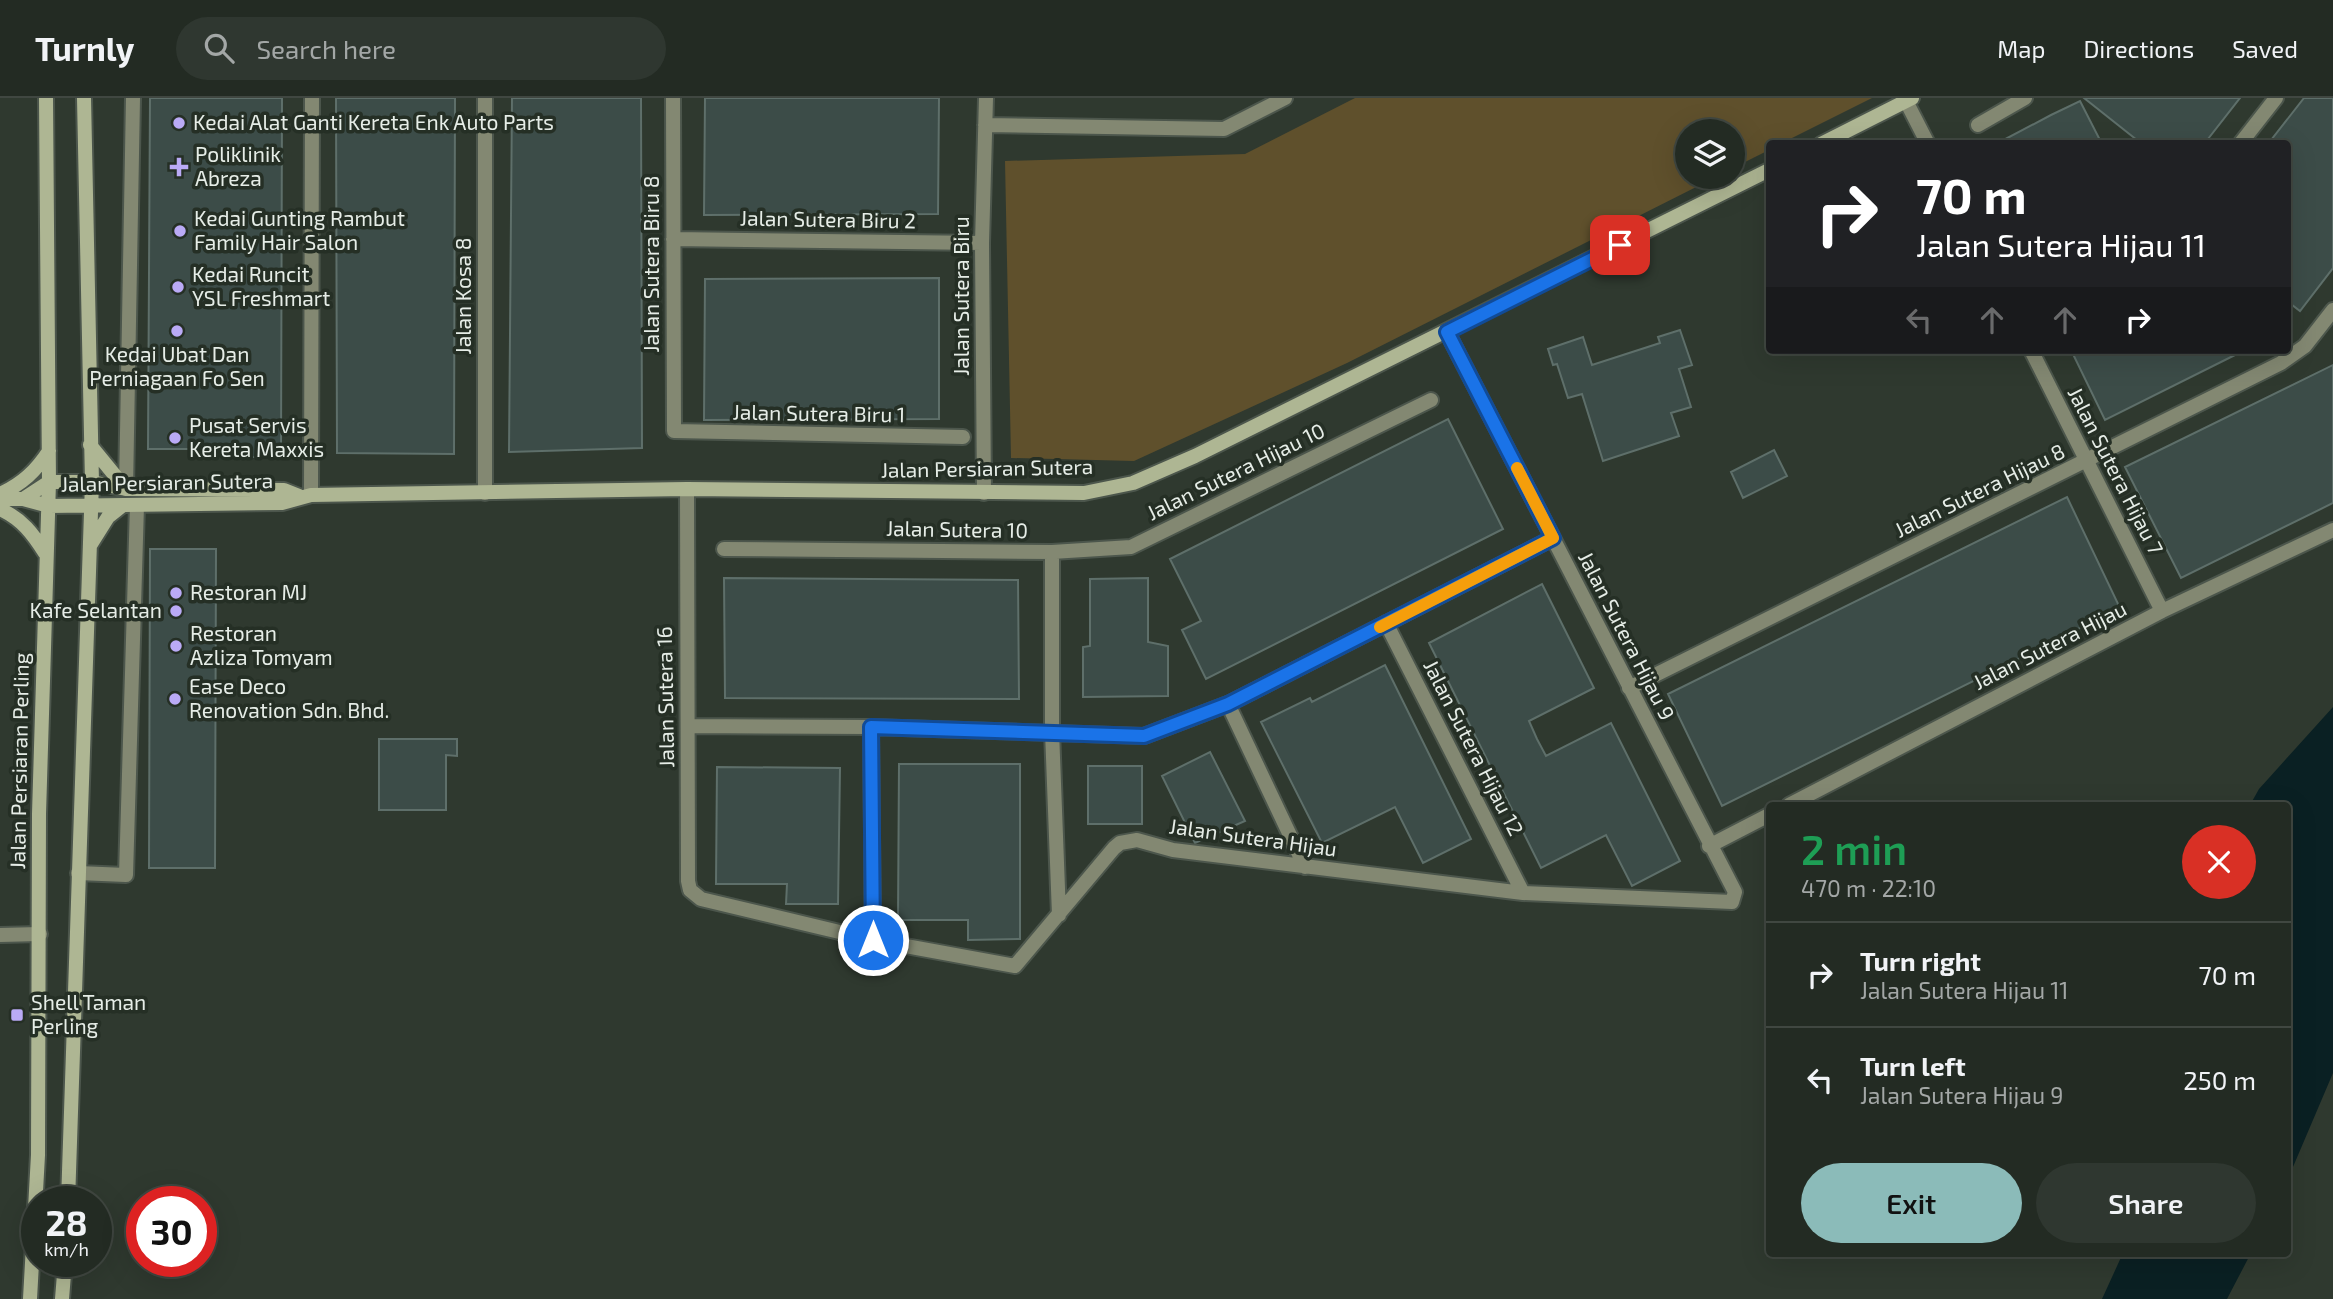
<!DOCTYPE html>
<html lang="en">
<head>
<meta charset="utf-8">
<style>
  :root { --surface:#232b23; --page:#2f3730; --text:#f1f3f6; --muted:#a3a7a6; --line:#404741; --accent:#8bbbb9 }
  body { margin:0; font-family:"Exo 2",sans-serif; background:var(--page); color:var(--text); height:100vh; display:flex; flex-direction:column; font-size:26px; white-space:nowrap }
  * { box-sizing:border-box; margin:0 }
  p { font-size:23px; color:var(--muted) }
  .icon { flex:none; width:38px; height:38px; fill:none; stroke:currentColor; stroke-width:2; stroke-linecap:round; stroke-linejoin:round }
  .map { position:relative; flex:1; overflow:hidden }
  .panel { position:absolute; left:1766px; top:704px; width:525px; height:455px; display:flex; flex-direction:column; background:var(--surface); border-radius:7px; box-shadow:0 7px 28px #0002,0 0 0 2px var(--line) }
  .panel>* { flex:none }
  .guide { position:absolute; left:1766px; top:42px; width:525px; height:214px; border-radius:7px; box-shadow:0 7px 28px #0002,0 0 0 2px var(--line); background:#202124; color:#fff; overflow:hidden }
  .buttons { position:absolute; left:1675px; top:21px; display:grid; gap:14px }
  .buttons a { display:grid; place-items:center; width:70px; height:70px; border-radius:50%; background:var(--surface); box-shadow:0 7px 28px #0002,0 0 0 2px var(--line); font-size:35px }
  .speed { position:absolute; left:21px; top:1088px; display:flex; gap:14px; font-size:35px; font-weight:700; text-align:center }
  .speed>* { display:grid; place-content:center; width:91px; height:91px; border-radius:50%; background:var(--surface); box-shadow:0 7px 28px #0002,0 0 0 2px var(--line); line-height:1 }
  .speed small { font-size:18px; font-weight:400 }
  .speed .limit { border:10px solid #d22; background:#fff; color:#111 }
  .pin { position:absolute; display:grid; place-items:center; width:60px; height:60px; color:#fff; margin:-30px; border-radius:14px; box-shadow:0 4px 10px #0006 }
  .me { position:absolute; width:77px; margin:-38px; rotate:0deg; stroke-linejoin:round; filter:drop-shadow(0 0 5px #0008) }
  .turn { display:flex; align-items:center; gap:24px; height:147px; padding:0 35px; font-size:32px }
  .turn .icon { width:91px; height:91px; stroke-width:2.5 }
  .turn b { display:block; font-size:49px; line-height:60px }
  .lanes { display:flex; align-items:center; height:66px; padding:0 35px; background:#0003; justify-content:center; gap:35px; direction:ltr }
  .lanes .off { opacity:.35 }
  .round { display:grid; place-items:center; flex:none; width:74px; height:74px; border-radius:37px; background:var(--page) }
  .headline { display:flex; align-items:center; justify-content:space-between; height:119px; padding:0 35px }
  h1 { font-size:42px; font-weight:600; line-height:52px; color:#1e9e55 }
  .cta { display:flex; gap:14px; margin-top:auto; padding:14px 35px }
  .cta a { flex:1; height:80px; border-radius:42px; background:var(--accent); color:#111; font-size:28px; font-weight:600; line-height:80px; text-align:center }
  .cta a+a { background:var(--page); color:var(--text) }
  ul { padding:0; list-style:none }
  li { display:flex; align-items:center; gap:21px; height:105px; padding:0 35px; border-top:2px solid var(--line) }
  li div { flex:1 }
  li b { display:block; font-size:26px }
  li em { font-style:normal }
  header { display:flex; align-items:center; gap:42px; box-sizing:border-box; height:98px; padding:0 35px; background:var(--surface); border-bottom:2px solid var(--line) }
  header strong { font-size:33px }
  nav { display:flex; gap:38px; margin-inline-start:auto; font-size:24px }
  .search { width:490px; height:63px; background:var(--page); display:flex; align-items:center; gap:18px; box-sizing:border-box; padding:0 24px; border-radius:38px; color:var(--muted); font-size:26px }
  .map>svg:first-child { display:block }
</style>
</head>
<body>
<header>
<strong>Turnly</strong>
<div class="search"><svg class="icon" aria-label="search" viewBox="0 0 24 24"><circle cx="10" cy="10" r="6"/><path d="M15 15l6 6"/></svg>Search here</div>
<nav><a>Map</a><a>Directions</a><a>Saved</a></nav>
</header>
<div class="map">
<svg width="2333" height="1201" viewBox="0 0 2333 1201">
  <rect width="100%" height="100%" fill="#2f392f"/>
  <path fill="#5f502c" d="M1355,0H1872L1782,45L1769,46V52L1733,70L1732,33H1687V79H1716L1347,265L1134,363L1011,360L1005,63L1245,56Z"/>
  <path fill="#0a2023" d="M2333,609V975L2287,1083V707H2250L2259,691Z
    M2123,1155H2251L2227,1201H2102Z"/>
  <path fill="#3c4c48" stroke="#5e6f6a" stroke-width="2" d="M150,0H282L281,359H230V351H148Z
    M336,0H455L454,356L337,355Z
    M512,0H641L642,350L509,354Z
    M705,0H939L938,116L704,117Z
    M2084,0H2240L2204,46H2142Z
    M2304,0H2333V170L2300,213L2287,203V46H2268Z
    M2080,3L2102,46H1996L2051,17Z
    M939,180V321L704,322L705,181Z
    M1680,232L1692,267L1679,271L1691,309L1671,315L1679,338L1603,363L1582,296L1568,300L1557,266L1553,267L1548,251L1583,239L1592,267L1660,245L1658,239Z
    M2071,252H2245L2105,322Z
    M2333,267V405L2181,480L2125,369Z
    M1448,321L1503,431L1206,581L1182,532L1201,523L1170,461Z
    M1774,352L1787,378L1743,400L1731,374Z
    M2067,399L2120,510L1722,708L1668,596Z
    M150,451H216L215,770H149Z
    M724,480L1018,482L1019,601L725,600Z
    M1148,480V544L1168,548V598L1083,599V549L1090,548V481Z
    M1542,486L1594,590L1529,623L1537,641L1546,658L1611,625L1680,763L1632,788L1606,737L1541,770L1429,545Z
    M1385,567L1471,741L1423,765L1395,709L1322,745L1261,624L1310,600L1312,604Z
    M379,641H457V658L446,657V712H379Z
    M1210,654L1245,723L1195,745L1162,678Z
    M899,666H1020V841L968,842V822H898Z
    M1088,668H1142V726H1088Z
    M717,669L840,670L838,806H786L787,786H716Z"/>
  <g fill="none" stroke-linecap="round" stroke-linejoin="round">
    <g stroke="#4c564c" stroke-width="18">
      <path id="street" d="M485,0V395
        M673,0L674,333L963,339
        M1906,3L1928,46
        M985,27L1224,31L1285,0
        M1978,27L2025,0
        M2240,46L2276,0
        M673,141L982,145
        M2031,252L2162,513
        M126,391L133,0
        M687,391L688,783L690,792L701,801L873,842L1015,868L1114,750L1120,745L1137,742L1173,752L1523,795L1732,804L1735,794L1447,234
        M984,395L982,145L986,0
        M311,397L312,0
        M724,451L1052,454L1131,449L1431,302
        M1052,454V633L1059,817
        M1386,525L1523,795
        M1629,590L2281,265L2305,248L2333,212
        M1228,606L1305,769
        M688,628L871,629L1144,638L1228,606L1553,440
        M871,629L873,842
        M1789,707L2162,513L2333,432
        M1709,748L1769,717
        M78,775L126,777L137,407
        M0,837L40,836"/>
    </g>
    <g stroke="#4c564c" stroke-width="18">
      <path id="secondary" d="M1821,46L1912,0
        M90,347L126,391
        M0,396C22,386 36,373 49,353
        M0,401H23L49,408L282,405L311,397L687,391L1084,395L1133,385L1195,358L1769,72
        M23,401L49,384H92L126,391L284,392L299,398
        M0,411C22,421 33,436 45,455
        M91,446L108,419L123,407
        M68,1104L92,384L84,0
        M30,1201L38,1057L39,716L49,384L46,0
        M62,1201L65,1164"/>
    </g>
    <use href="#street" stroke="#838872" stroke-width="14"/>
    <use href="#secondary" stroke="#aeb693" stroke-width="14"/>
  </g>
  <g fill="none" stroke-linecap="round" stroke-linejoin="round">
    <g stroke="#114b97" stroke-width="18">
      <path id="route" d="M873,842L871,629L1144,638L1228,606L1553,440L1447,234L1620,147"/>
    </g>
    <use href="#route" stroke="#1a73e8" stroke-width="12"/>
    <path stroke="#f59e0b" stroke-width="12" d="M1380,529L1553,440L1517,370"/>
  </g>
  <g fill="#baaaf6" stroke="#252f25" stroke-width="2.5">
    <circle cx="179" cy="25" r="7"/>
    <path d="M175.5 58.5h7v7h7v7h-7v7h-7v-7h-7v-7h7z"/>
    <circle cx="180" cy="133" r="7"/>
    <circle cx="178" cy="189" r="7"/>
    <circle cx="177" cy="233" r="7"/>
    <circle cx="175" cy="340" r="7"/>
    <circle cx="176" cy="495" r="7"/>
    <circle cx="176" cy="513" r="7"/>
    <circle cx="176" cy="548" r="7"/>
    <circle cx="175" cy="601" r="7"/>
    <rect x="10" y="910" width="14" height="14" rx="3.5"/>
  </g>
  <g text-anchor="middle" stroke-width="7" stroke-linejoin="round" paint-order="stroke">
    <g font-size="21" fill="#e6ede7" stroke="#252f25" text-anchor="start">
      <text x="193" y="32">Kedai Alat Ganti Kereta Enk Auto Parts</text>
      <text x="195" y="64">Poliklinik<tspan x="195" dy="24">Abreza</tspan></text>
      <text x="194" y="128">Kedai Gunting Rambut<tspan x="194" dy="24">Family Hair Salon</tspan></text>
      <text x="192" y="184">Kedai Runcit<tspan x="192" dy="24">YSL Freshmart</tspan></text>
      <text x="177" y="264" text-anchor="middle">Kedai Ubat Dan<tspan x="177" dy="24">Perniagaan Fo Sen</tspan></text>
      <text x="189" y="335">Pusat Servis<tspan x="189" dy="24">Kereta Maxxis</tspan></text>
      <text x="190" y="502">Restoran MJ</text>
      <text x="162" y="520" text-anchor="end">Kafe Selantan</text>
      <text x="190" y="543">Restoran<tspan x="190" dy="24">Azliza Tomyam</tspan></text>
      <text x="189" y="596">Ease Deco<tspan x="189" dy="24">Renovation Sdn. Bhd.</tspan></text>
      <text x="31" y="912">Shell Taman<tspan x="31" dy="24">Perling</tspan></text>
    </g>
    <g font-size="21" fill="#e6ede7" stroke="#252f25">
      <text transform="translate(828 122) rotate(1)" y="7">Jalan Sutera Biru 2</text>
      <text transform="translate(652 166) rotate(-90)" y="7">Jalan Sutera Biru 8</text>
      <text transform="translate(464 198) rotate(-90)" y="7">Jalan Kosa 8</text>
      <text transform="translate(962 198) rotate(-90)" y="7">Jalan Sutera Biru</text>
      <text transform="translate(819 316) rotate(1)" y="7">Jalan Sutera Biru 1</text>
      <text transform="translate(987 371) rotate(-1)" y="7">Jalan Persiaran Sutera</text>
      <text transform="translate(2115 373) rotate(63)" y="7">Jalan Sutera Hijau 7</text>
      <text transform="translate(1236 374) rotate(-26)" y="7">Jalan Sutera Hijau 10</text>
      <text transform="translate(167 385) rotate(-1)" y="7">Jalan Persiaran Sutera</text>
      <text transform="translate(1980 393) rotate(-26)" y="7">Jalan Sutera Hijau 8</text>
      <text transform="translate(957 432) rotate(1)" y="7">Jalan Sutera 10</text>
      <text transform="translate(1626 538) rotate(63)" y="7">Jalan Sutera Hijau 9</text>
      <text transform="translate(2050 548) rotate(-27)" y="7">Jalan Sutera Hijau</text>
      <text transform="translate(666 599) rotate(-91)" y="7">Jalan Sutera 16</text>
      <text transform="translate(1473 650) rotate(63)" y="7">Jalan Sutera Hijau 12</text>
      <text transform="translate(20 663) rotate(-89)" y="7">Jalan Persiaran Perling</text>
      <text transform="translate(1253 740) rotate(8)" y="7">Jalan Sutera Hijau</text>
    </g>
  </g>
</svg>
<div class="buttons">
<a><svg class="icon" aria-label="layers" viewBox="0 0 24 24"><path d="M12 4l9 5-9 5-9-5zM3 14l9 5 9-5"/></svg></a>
</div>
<div class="speed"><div>28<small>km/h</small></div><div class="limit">30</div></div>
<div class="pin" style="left:1620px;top:147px;background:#d93025"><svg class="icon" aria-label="arrive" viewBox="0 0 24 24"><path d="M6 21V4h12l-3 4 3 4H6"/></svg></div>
<svg class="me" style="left:873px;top:842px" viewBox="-20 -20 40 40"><circle r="17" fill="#1a73e8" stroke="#fff" stroke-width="3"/><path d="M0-11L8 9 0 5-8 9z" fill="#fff"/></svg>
<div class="guide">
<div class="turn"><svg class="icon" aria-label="right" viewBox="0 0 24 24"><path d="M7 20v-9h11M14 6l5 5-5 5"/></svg><div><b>70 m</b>Jalan Sutera Hijau 11</div></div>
<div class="lanes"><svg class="icon off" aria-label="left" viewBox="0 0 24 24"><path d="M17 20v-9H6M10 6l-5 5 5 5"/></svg><svg class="icon off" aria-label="ahead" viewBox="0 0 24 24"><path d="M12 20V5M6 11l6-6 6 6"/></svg><svg class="icon off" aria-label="ahead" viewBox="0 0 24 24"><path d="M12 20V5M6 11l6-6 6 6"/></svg><svg class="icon" aria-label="right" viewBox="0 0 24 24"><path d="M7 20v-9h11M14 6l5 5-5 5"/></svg></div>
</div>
<section class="panel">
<div class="headline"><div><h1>2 min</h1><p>470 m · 22:10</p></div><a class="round" style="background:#d93025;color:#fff"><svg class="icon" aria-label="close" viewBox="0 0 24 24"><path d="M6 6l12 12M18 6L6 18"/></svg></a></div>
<ul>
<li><svg class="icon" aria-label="right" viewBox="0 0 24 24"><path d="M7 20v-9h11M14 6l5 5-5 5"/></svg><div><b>Turn right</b><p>Jalan Sutera Hijau 11</p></div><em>70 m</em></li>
<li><svg class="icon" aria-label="left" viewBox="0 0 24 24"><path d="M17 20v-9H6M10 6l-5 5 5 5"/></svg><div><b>Turn left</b><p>Jalan Sutera Hijau 9</p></div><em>250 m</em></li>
</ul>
<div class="cta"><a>Exit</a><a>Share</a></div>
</section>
</div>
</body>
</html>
